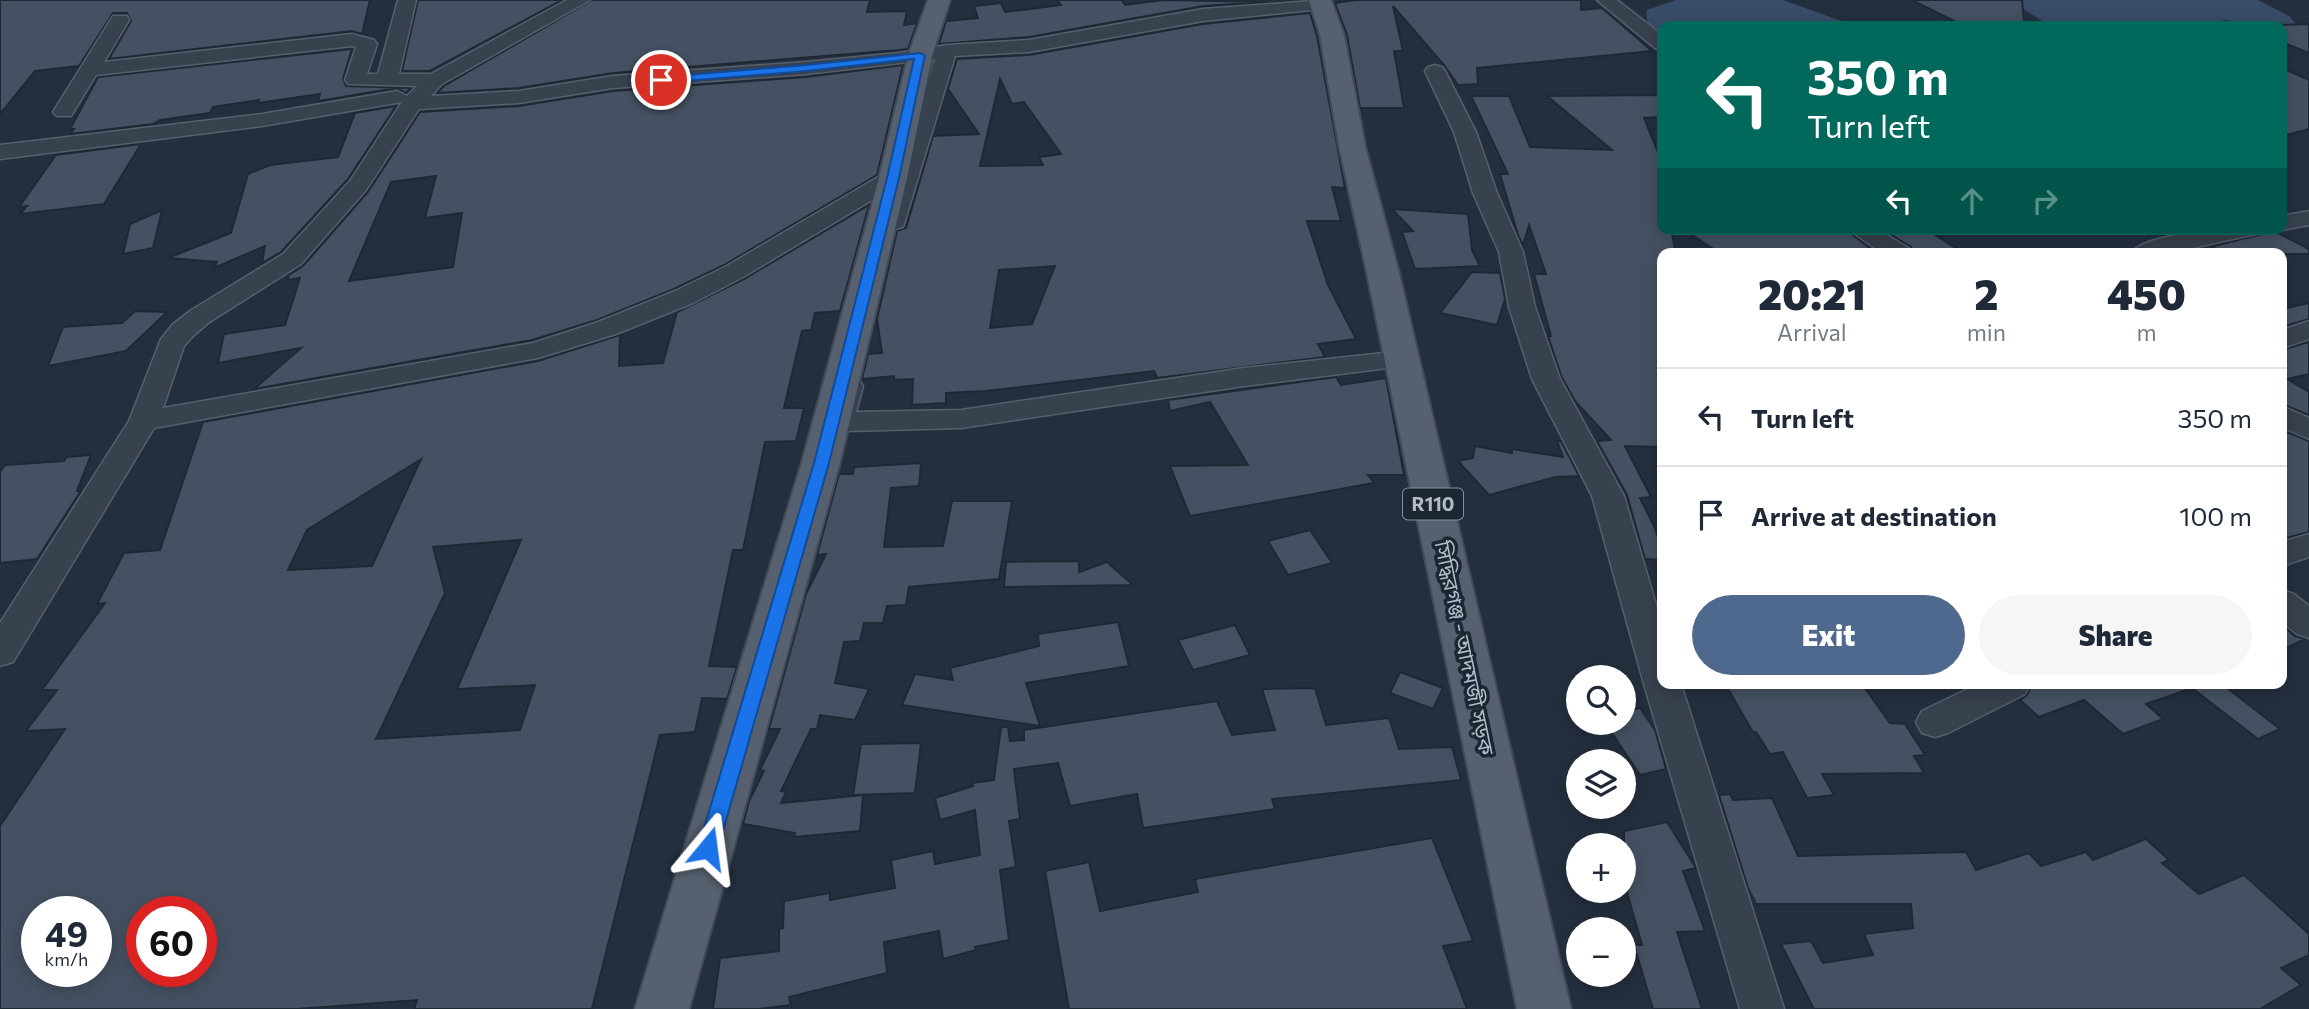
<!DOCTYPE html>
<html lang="en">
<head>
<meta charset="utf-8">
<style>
  :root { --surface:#fff; --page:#f6f6f7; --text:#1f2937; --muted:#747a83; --line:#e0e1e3; --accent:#4f688e }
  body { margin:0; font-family:Commissioner,"Noto Sans Bengali",sans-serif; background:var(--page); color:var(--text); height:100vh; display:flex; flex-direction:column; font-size:26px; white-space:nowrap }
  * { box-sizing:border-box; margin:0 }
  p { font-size:23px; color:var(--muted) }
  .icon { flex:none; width:38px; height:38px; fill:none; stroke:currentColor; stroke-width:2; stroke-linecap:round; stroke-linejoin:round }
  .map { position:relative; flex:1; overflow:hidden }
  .side { position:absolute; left:1657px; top:248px; width:630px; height:441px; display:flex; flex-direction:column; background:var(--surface); border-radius:14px; box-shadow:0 4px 18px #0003 }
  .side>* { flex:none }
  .top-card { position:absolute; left:1657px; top:21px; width:630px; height:214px; border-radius:14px; box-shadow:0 4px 18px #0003; background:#00695c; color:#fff; overflow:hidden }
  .tools { position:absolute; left:1566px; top:665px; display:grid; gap:14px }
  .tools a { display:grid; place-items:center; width:70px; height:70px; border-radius:50%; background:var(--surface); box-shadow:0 4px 18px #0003; font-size:35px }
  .speed { position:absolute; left:21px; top:896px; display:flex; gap:14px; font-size:35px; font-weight:700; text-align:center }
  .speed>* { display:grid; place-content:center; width:91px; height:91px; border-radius:50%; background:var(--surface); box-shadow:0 4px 18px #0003; line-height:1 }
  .speed small { font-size:18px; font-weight:400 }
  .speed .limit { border:10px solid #d22; background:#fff; color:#111 }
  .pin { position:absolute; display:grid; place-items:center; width:60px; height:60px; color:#fff; margin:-30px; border:4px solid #fff; border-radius:50%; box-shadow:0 2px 7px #0007 }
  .me { position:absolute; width:77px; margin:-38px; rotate:16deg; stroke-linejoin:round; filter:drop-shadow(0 0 5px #0008) }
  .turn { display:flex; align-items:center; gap:24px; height:147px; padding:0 35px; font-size:32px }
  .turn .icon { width:91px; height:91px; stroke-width:2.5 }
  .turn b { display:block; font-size:49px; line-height:60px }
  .lanes { display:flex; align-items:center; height:66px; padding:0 35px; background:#0003; justify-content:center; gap:35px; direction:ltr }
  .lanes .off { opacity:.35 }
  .eta { display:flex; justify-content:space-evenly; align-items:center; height:119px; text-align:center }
  .eta b { font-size:42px; font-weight:800; line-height:49px }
  .cta { display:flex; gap:14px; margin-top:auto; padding:14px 35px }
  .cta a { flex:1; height:80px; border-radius:42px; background:var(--accent); color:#fff; font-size:28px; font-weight:800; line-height:80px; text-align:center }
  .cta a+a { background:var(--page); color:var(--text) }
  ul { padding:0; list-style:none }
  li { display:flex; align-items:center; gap:21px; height:98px; padding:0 35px; border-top:2px solid var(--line) }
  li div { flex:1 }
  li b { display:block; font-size:26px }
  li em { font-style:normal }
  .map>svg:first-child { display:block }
</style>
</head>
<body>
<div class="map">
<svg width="2309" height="1009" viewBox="0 0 2309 1009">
  <rect width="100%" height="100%" fill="#242f3e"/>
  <path fill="#394c67" d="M1676,0H1783L1855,26H1662V40C1654,31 1644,23 1647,10Z
    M2008,0H2258L2289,16L2299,28L2252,26L2226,20L2204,23L2207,26H2051Z"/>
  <path fill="#455162" stroke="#1f2835" stroke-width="2" fill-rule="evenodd" d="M0,0H370L362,34L352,31L109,59L131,21L127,13H113L79,66L35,71L0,114Z
    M418,0H562L430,71H402Z
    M592,0H870L867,12L907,11L904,25L917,23L908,49L899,50L613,73L519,88L437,93L444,86Z
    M1057,0H1122L1125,5L1164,0L1266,2L1203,6L1029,37L939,44L946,21L978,18L974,6L1001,3L1005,12L1061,5Z
    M1356,0H1581V10L1602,8L1652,51L1477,68L1478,84L1458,85L1444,65L1393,6L1403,51H1394L1404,108H1360L1347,35L1335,3Z
    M1912,0H2022L2024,22L1999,26H1964Z
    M1310,13L1317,36L1345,188L1332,187L1341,221H1307L1328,285L1356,339L1318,344L1325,357L1157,378L1154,371L986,391L946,393V403L912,405L913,379L894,380V376L862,379L868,354L882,353L877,319L897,231L906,228L933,136L979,134L948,89L957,59L1029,55L1203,24ZM1000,79L1012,104L1024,102L1061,154L1039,157L1043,165L980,166ZM1055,266L1032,324L990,328L999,270Z
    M2309,24V53L2282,42V25Z
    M352,49L343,79L346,86L411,88L406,93L397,88L318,101L320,94L258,103L259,100L213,107L210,113L160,120L153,124L70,134L74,129H70L98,77Z
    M903,65L877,175L724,265L674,289L597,320L532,340L254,389L301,348L218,363L224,334L285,325L300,278L287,280L289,275L303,266L368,192L420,112L519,106L613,91L806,77ZM436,176L425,218L462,213L453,267L349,281L391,182Z
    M2282,68L2309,80V129L2282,136Z
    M1662,95V117L1644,118L1662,162V229H1671L1676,254H1662V447L1625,446L1651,497L1640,498L1655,528L1662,551V560L1645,559L1627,495L1597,441L1611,440L1575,401L1562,378L1548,336H1551L1534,274H1546L1529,225L1523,245L1518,235L1500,174H1508L1471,96H1509L1530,147L1612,150L1547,96Z
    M396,106L348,179L281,252L262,263L265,246L214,268L217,262L168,258L231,233L248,174L270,165L338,157L355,113Z
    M141,144L104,204L20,214L27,206L19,207L56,155Z
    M869,205L840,311L815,313L811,330L802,331L784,408H804L796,441L765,442L743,550H733L709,666L737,667L727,699L702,698L695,732L660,735L592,1009H414L417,1000L297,1009H0V826L65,729L26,731L57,690H42L105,603L97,604L124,553L160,550L203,422L538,361L620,335L619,366L663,363L677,312L744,279ZM421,459L372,566L288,570L307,530ZM521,540L457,689L535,685L520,730L376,739L445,593L433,547ZM37,912H96V971H37ZM142,912H201V971H142Z
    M1392,209L1468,214L1472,250L1480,266L1415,269L1402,232L1413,231Z
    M162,210L153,248L123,254L130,224Z
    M1683,229H1845L1878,254H1721Z
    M1882,229H1926L1965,254H1915L1911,247Z
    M2274,231L2309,249V254H2215L2214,246Z
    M1472,272L1500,273L1505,299L1497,325L1440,313Z
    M2309,303V319L2282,327V309Z
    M135,311L167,312L126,351L48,366L63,327L122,323Z
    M2309,342V374L2287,379L2309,392V415L2282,404V350Z
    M1336,377L1341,385L1386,378L1404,475H1368L1374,483L1190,516L1170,466L1248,465L1210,402L1170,411L1168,400Z
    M2282,430L2309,441V532L2282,539Z
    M1557,441H1561L1579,476L1555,477L1489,495L1458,461L1473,458L1475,446L1512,453V449L1563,457Z
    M91,455L77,491L80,492L37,559L0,563V472L5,465L64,461L67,457Z
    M921,463L919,486L891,488L884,547L943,546L952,501H1012L999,579L909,587L906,605L887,606L883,623H864L860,641L844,642L835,683L869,689L855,720L820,715L817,729H811L781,791L786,792L781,803L863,795L860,831L794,837L795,833L743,824L749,801L764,771L760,770L780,729H769L806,594L826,554L817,555L839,474H853L854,467Z
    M1310,530L1332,563L1288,575L1268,541Z
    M1079,561V572L1107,562L1133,585L1004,587L1006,562Z
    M1118,622L1129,666L1026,683L1040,726L902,705L915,674L953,680L950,668L1039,646L1038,634Z
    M1235,625L1250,655L1193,670L1178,640Z
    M2282,625L2295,636L2305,639L2282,650Z
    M1400,672L1443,688L1433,709L1390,693Z
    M1725,684H1862L1890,723L1905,724L1925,755L1914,756L1924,773L1822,774L1834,795L1807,798L1783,752L1770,754L1756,732H1753Z
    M2032,684H2222L2280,729L2258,739L2192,688L2146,704L2163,719L2123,734L2084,700L2039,717L2020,700L2027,695Z
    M1315,688L1326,725L1389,718L1399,749L1452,747L1461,780L1272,799L1275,809L1143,828L1137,794L1070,806L1058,763L1014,769L1020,819L1009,821L1016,867L1000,870L1009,940L975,947L976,950L943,959L939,931L884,942L887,973L789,997L791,1005L759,1009H713L720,958L779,951V929L783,928L784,901L830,893V900L895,888L891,860L933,851L935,864L980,855L975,810L940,820L935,798L973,786L972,783L994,780L1001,727H1008L1010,741L1024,740V730L1217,701L1232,735L1275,730L1262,689Z
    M1640,708L1655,730L1666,769L1640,775L1605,723H1624V711Z
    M921,743L915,793L853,795L861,744Z
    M1730,794L1733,800L1772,798L1798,856L1966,852L1976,870L2029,853L2041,866L2086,852L2093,860L2146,839L2169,860L2162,863L2199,894L2244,875L2309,934V955L2281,968L2301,985L2260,1009H1814L1781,944L1811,941L1823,963L1873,955L1864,934L1913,928L1911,904H1756L1748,888L1719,795Z
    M1667,822L1696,868L1683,871L1705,931L1677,932L1702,1009H1653L1634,945H1642L1624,882V831Z
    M1432,838L1473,941L1443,946L1467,1009H1069L1045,871L1089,862L1100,911L1198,892L1195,879Z"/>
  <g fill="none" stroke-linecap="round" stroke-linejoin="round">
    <g stroke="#565f6c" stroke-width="3">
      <path id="minor" d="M398,0H416L399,74H431L567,0H590L442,84L431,96L519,91L613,76L806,62L899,53L947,45L1029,40L1203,9L1327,0L1330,4L1321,9L1203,21L1029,52L955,56L903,227L895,229L887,227L883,222L894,187L743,277L693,303L616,334L538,358L154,428L13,662L0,666V623L129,421L161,339L173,324L190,311L283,254L350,181L402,102L262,126L0,159V145L262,114L397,91L407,96L417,86L348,84L345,80L356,47L352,46L96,75L71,116H57L53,112L113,16H127L129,20L104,62L352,34L374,40L377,44L367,74H378ZM935,59L899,173H885L725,267L675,291L598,322L533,343L163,408L184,346L193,336L208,323L301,264L366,190L419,109L519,103L613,88L806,74Z
        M1597,0H1617L1662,35V50L1655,48Z
        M1435,65L1442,67L1445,71L1476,132L1497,193L1523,252L1535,307L1560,379L1624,496L1662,625V684H1681L1784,1009H1740L1644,684L1592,496L1532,379L1509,307L1499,252L1473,193L1454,132L1425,71L1428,67Z
        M2309,211V225L2282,230L2278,229H2282V216Z
        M1848,229H1877L1910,249L1913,254H1883Z
        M2209,229H2259L2256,234L2165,254H2130C2141,238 2190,233 2209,229Z
        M2309,321V339L2282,348V330Z
        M1402,351L1412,353L1416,359L1412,365L1244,386L961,428L846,431L836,429L825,418L839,380L849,377L859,380L863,386L856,412L961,410L1244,368Z
        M2282,406L2309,418V439L2282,427Z
        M2309,534V557L2282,566V542Z
        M2282,590L2294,594L2309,606V638L2297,634L2282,622Z
        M1978,684H2030L2025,694L1948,733L1935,737L1922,733L1916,722L1922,711Z"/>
    </g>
    <g stroke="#414a57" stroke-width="4">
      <path id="major" d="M928,0H950L932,56L907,178L840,462L689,1009H635L802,462L879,178L908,56Z
        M1309,0H1331L1344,35L1365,146L1399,273L1571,1009H1517L1367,273L1339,146L1320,35Z"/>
    </g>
    <use href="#minor" fill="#38414e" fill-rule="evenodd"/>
    <use href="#major" fill="#56606e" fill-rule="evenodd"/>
  </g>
  <path fill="#1a73e8" stroke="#114b97" stroke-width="2" d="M920,53L925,55L899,178L829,463L718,848L715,855L708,857L701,855L698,848L814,463L887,178L914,59L806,71L661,83L656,80L661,77L806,65Z"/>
  <g text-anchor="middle" stroke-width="7" stroke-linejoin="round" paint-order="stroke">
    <rect fill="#1d2633" stroke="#878f9c" stroke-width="2" x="1403" y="488.5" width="60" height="31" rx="5"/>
    <g font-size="19" font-weight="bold" fill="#b4bcc9">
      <text x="1433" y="511">R110</text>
    </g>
    <g font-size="21" fill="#b4bcc9" stroke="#1d2633">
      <text transform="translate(1464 648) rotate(78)" y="7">সিদ্ধিরগঞ্জ - আদমজী সড়ক</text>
    </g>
  </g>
</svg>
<div class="tools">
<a><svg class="icon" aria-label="search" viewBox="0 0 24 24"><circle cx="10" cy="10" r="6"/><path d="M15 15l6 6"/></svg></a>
<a><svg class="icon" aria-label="layers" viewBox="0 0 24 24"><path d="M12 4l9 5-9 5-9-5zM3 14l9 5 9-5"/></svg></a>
<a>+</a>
<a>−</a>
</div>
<div class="speed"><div>49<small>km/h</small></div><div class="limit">60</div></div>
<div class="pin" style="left:661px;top:80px;background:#d93025"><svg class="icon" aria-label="arrive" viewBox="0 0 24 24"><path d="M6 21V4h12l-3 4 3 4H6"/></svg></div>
<svg class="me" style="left:708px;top:848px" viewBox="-20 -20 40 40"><path d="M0-17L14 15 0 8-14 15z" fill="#1a73e8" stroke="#fff" stroke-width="4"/></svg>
<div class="top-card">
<div class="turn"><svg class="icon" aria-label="left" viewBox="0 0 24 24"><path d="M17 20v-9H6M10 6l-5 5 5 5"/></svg><div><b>350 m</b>Turn left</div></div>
<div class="lanes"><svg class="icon" aria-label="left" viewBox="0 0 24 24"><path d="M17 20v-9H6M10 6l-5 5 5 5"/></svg><svg class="icon off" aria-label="ahead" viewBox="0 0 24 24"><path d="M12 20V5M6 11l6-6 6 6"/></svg><svg class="icon off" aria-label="right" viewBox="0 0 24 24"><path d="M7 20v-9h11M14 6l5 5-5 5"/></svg></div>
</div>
<section class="side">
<div class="eta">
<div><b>20:21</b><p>Arrival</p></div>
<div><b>2</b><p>min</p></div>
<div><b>450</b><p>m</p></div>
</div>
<ul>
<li><svg class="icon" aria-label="left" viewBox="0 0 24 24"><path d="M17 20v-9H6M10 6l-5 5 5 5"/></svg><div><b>Turn left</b></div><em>350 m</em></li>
<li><svg class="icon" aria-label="arrive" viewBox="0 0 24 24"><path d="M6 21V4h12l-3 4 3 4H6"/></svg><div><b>Arrive at destination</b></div><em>100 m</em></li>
</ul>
<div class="cta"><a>Exit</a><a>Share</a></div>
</section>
</div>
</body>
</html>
